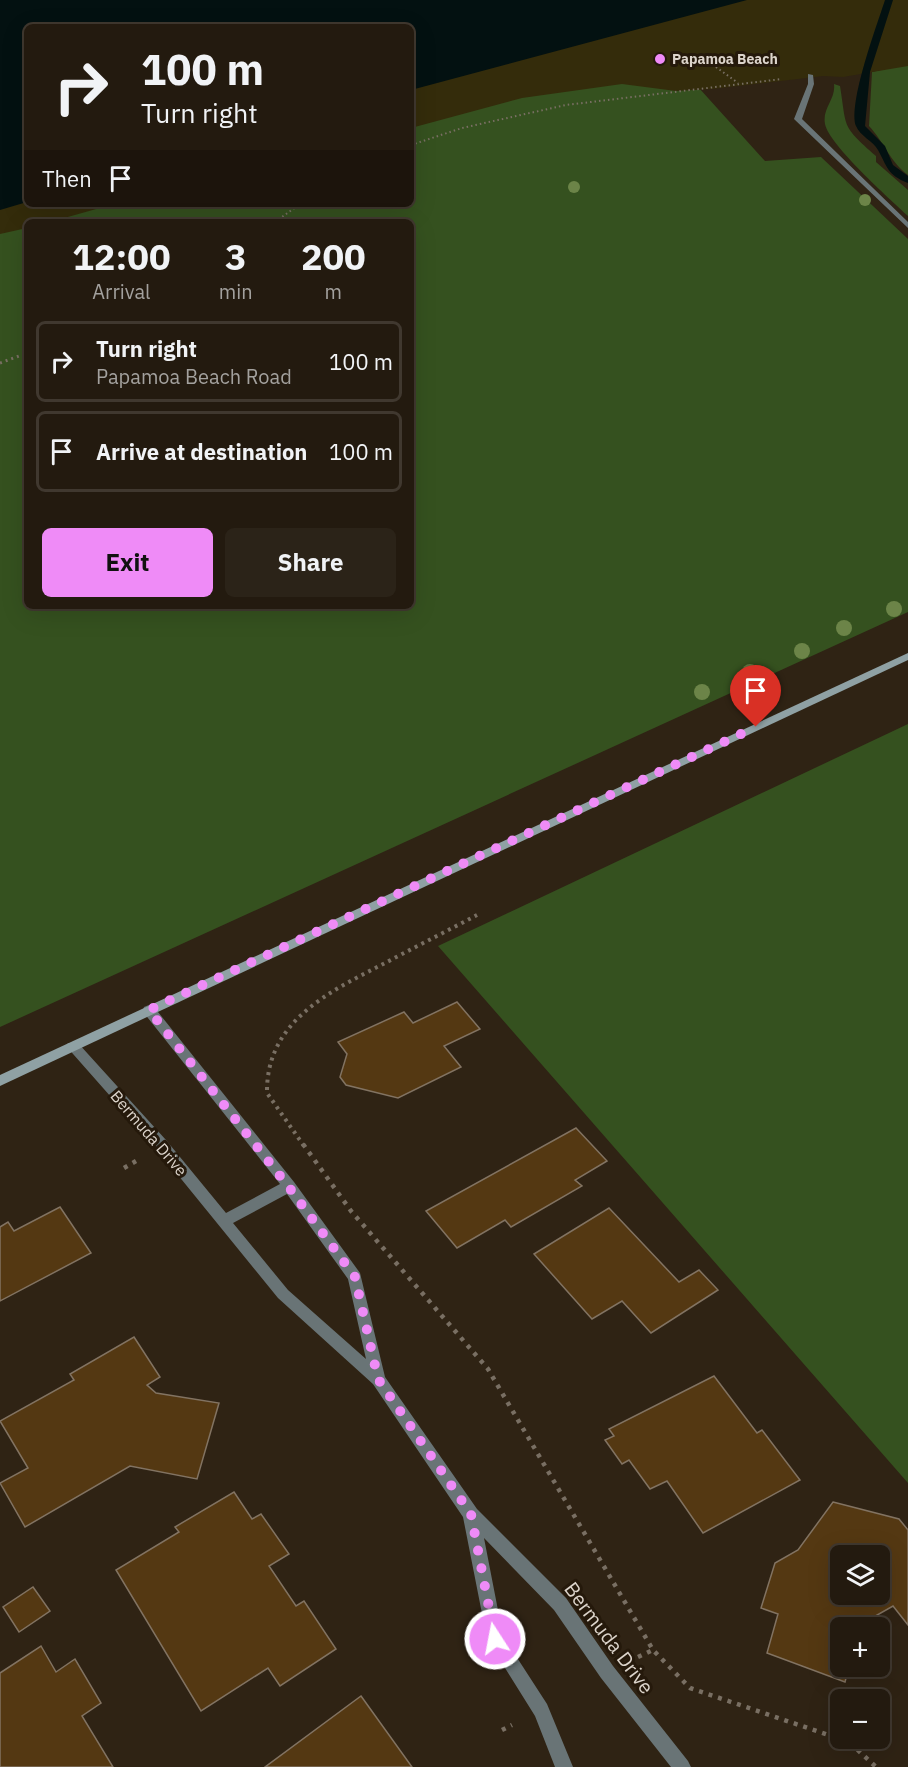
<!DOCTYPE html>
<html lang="en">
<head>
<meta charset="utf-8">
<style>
  :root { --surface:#231a0f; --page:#2b2318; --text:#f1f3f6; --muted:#a3a19e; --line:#40382f; --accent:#ef8bf7 }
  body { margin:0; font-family:"IBM Plex Sans",sans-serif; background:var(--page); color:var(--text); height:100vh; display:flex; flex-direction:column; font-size:22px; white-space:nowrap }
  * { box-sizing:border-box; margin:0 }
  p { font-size:20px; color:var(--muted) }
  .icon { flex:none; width:33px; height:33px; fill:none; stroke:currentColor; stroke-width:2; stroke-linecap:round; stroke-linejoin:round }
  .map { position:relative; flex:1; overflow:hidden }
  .panel { position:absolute; left:24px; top:219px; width:390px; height:390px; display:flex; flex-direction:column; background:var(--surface); border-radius:9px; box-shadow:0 6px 24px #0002,0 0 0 2px var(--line) }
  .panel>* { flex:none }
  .top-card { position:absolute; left:24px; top:24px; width:390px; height:183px; border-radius:9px; box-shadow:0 6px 24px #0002,0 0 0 2px var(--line); background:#231a0f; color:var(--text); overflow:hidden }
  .fabs { position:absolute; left:830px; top:1545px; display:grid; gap:12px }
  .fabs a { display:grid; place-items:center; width:60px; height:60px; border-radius:9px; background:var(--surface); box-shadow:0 6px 24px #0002,0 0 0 2px var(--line); font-size:30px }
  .pin { position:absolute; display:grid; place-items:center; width:51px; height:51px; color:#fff; margin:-62px -26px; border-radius:50% 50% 50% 0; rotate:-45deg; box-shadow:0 0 6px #0007 }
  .pin .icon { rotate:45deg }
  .me { position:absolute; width:66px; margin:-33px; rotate:349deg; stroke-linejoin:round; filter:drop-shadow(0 0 4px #0008) }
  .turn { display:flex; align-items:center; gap:21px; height:126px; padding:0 18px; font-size:27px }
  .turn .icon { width:78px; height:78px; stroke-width:2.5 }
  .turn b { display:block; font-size:42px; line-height:51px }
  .then { display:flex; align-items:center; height:57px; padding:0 18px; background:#0003; gap:12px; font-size:22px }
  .eta { display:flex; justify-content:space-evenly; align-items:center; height:102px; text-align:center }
  .eta b { font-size:36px; font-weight:700; line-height:42px }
  .cta { display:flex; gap:12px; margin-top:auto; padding:12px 18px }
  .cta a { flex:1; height:69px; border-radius:9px; background:var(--accent); color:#111; font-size:24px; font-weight:700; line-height:69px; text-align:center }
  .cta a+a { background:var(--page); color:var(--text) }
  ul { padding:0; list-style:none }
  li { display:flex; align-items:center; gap:18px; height:81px; margin:0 12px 9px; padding:0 6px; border:3px solid var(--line); border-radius:9px }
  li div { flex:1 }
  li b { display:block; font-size:22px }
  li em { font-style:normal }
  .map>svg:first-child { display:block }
</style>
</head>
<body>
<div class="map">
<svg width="908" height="1767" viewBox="0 0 908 1767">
  <rect width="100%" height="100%" fill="#2f2314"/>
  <path fill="#35511f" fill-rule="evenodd" d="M908,64V175C890,162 884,142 869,126L872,72Z
    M663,65L699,88L765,161L821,157L908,239V612L0,1027V224L72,204H411V115ZM27,222H411V606H27Z
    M834,84L840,86C847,129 841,125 876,156V162L908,190V216C890,199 829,145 825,124C822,108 836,99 834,84Z
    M908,724V1483L438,946Z"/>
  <path fill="#342c0b" d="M570,0H908V66L843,77L823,76L712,89L676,91L622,84L522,98L411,128V51Z
    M27,158V204H114L50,222H27V228L0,234V167Z"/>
  <path fill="#031111" d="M0,0H747L411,90V27H27V202L0,210Z"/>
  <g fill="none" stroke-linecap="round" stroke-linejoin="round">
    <path fill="#031111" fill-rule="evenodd" d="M885,0H893L870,72L865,126L885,146L893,165L908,176V183C887,175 887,166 878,150C873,141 860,136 856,126C848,103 877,25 885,0Z"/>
  </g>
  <path fill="#543812" stroke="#827362" stroke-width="1.5" fill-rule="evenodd" d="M457,1002L480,1029L444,1046L461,1067L398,1098L346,1085L340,1077L347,1054L338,1042L404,1012L413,1023Z
    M576,1128L607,1161L575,1180L582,1186L511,1227L505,1220L457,1248L426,1211Z
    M60,1207L91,1253L0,1301V1227L8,1222L14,1231Z
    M609,1208L679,1282L699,1270L718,1290L651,1333L622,1301L592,1319L534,1254Z
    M134,1337L160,1377L147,1385L156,1393L219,1403L197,1479L130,1466L25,1527L0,1483L28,1468L0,1421L74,1380L70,1374Z
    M714,1376L757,1433L762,1430L800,1480L703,1533L667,1481L650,1489L629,1460L622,1464L605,1440L614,1436L609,1429Z
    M234,1492L252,1519L261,1514L289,1554L269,1566L296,1606L304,1601L336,1649L280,1686L268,1668L201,1711L116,1570L179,1532L175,1527Z
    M833,1502L899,1519L908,1530V1625L893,1606L863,1623L867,1628H840V1666H849L845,1682L767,1653L778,1614L761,1608L775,1563L798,1550ZM840,1556H879V1594H840Z
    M33,1587L50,1611L19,1632L3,1607Z
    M41,1646L56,1672L75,1659L101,1703L82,1716L113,1767H0V1673Z
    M361,1696L412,1767H265Z"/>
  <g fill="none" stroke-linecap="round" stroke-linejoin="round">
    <path stroke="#796f63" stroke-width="2" stroke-dasharray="1.5 3" stroke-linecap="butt" d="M705,59L738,83
      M411,145L462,128L566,105L782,79
      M275,222L300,204"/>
    <path stroke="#796f63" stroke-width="3" stroke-dasharray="2 4" stroke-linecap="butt" d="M0,363L27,353"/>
    <path stroke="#796f63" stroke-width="4" stroke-dasharray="3 4.5" stroke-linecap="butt" d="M304,1146L267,1093C266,1020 331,991 387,962C417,946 447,931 477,915"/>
    <path stroke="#796f63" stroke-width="4.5" stroke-dasharray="4 6" stroke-linecap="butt" d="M303,1144L351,1211L488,1369L653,1650L690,1688L849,1742L876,1767
      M124,1168L136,1161
      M638,1657L653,1650
      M502,1730L512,1725"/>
    <path fill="#697476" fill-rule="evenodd" d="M808,74L813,75L814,84L802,119L908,222V228L794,119L808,84Z"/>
    <path fill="#697476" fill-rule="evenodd" d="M149,1005L154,1007L294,1182L360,1273L385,1377L477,1509L566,1598L613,1666L688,1761L691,1767H671L601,1678L554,1610L484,1538L503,1636L547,1704L573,1767H555L535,1716L487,1639L463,1517L373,1384L278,1298L156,1148L66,1046L68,1043H78L166,1140L226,1213L280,1184L144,1013L143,1010L144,1007ZM287,1194L348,1279L366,1359L288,1290L233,1223Z"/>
    <path fill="#8fa1a4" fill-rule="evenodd" d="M908,653V660L0,1086V1075Z"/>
  </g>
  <g fill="#6c8448">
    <circle cx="574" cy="187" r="6"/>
    <circle cx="865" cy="200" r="6"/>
    <circle cx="894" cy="609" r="8"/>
    <circle cx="844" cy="628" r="8"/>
    <circle cx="802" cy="651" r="8"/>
    <circle cx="750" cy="672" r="8"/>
    <circle cx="702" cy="692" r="8"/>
  </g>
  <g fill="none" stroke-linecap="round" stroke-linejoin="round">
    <path stroke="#ef8bf7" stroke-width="10" stroke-dasharray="0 18" d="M495,1639L471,1514L378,1379L355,1277L288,1186L149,1010L756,727"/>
  </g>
  <circle fill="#ef8bf7" stroke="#25190b" stroke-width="2" cx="660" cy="59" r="6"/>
  <g text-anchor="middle" stroke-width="6" stroke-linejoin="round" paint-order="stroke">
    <g font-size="14" font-weight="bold" fill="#dcd4cb" stroke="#25190b" text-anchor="start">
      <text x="672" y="64">Papamoa Beach</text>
    </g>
    <g font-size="16" fill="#dcd4cb" stroke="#25190b">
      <text transform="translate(149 1133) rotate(49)" y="6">Bermuda Drive</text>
    </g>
    <g font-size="20" fill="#dcd4cb" stroke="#25190b">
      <text transform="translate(609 1638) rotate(53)" y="7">Bermuda Drive</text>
    </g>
  </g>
</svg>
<div class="fabs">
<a><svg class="icon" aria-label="layers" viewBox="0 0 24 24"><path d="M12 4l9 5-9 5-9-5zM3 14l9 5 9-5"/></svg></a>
<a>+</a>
<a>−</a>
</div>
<div class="pin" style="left:756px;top:727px;background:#d93025"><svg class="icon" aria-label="arrive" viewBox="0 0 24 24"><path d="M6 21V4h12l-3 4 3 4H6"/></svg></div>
<svg class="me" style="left:495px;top:1639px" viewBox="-20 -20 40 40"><circle r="17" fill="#ef8bf7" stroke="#fff" stroke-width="3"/><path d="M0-11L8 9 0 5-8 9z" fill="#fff"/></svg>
<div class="top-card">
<div class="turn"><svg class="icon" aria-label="right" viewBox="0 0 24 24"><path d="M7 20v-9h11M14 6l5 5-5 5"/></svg><div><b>100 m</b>Turn right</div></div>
<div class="then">Then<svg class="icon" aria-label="arrive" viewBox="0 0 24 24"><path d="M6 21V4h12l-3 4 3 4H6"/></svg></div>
</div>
<section class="panel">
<div class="eta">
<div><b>12:00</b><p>Arrival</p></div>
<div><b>3</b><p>min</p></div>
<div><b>200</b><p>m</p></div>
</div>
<ul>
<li><svg class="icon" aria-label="right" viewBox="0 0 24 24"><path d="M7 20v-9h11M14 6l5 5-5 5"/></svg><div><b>Turn right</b><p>Papamoa Beach Road</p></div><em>100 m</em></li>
<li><svg class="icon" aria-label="arrive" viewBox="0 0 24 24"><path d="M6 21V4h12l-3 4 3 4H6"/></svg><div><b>Arrive at destination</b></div><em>100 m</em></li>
</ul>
<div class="cta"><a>Exit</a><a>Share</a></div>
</section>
</div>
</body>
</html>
